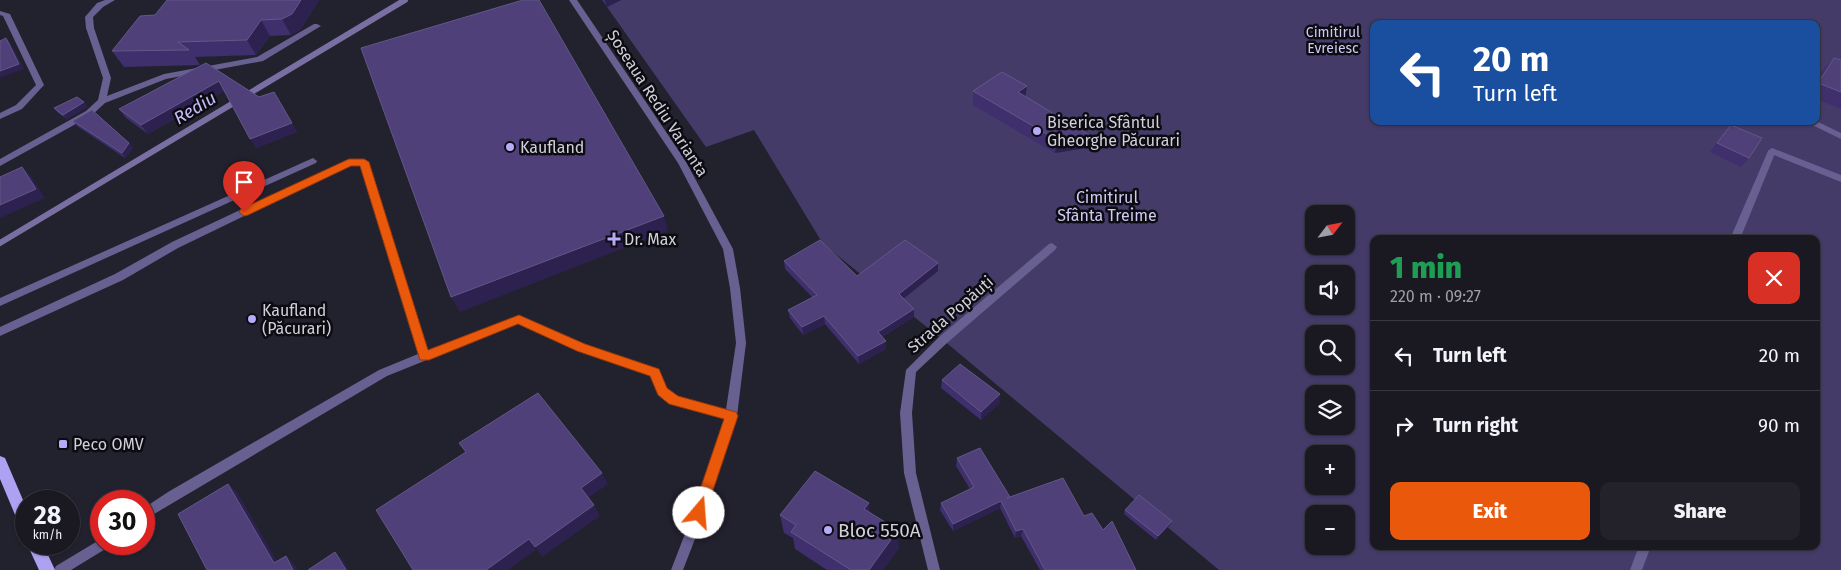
<!DOCTYPE html>
<html lang="en">
<head>
<meta charset="utf-8">
<style>
  :root { --surface:#1a1922; --page:#23222a; --text:#f1f3f6; --muted:#9fa0a5; --line:#383840; --accent:#ea580c }
  body { margin:0; font-family:"Fira Sans",sans-serif; background:var(--page); color:var(--text); height:100vh; display:flex; flex-direction:column; font-size:19px; white-space:nowrap }
  * { box-sizing:border-box; margin:0 }
  p { font-size:16px; color:var(--muted) }
  .icon { flex:none; width:28px; height:28px; fill:none; stroke:currentColor; stroke-width:2; stroke-linecap:round; stroke-linejoin:round }
  .map { position:relative; flex:1; overflow:hidden }
  .side { position:absolute; left:1370px; top:235px; width:450px; height:315px; display:flex; flex-direction:column; background:var(--surface); border-radius:10px; box-shadow:0 1px 4px #0004,0 0 0 1px var(--line) }
  .side>* { flex:none }
  .hud { position:absolute; left:1370px; top:20px; width:450px; height:105px; border-radius:10px; box-shadow:0 1px 4px #0004,0 0 0 1px var(--line); background:#1a4fa0; color:#fff; overflow:hidden }
  .needle { width:32px; rotate:58deg }
  .tools { position:absolute; left:1305px; top:205px; display:grid; gap:10px }
  .tools a { display:grid; place-items:center; width:50px; height:50px; border-radius:10px; background:var(--surface); box-shadow:0 1px 4px #0004,0 0 0 1px var(--line); font-size:25px }
  .speed { position:absolute; left:15px; top:490px; display:flex; gap:10px; font-size:25px; font-weight:700; text-align:center }
  .speed>* { display:grid; place-content:center; width:65px; height:65px; border-radius:50%; background:var(--surface); box-shadow:0 1px 4px #0004,0 0 0 1px var(--line); line-height:1 }
  .speed small { font-size:12px; font-weight:400 }
  .speed .limit { border:8px solid #d22; background:#fff; color:#111 }
  .pin { position:absolute; display:grid; place-items:center; width:42px; height:42px; color:#fff; margin:-51px -21px; border-radius:50% 50% 50% 0; rotate:-45deg; box-shadow:0 0 5px #0007 }
  .pin .icon { rotate:45deg }
  .me { position:absolute; width:55px; margin:-28px; rotate:18deg; stroke-linejoin:round; filter:drop-shadow(0 0 4px #0008) }
  .turn { display:flex; align-items:center; gap:18px; height:105px; padding:0 20px; font-size:22px }
  .turn .icon { width:65px; height:65px; stroke-width:2.5 }
  .turn b { display:block; font-size:35px; line-height:42px }
  .round { display:grid; place-items:center; flex:none; width:52px; height:52px; border-radius:10px; background:var(--page) }
  .headline { display:flex; align-items:center; justify-content:space-between; height:85px; padding:0 20px }
  h1 { font-size:30px; font-weight:800; line-height:38px; color:#1e9e55 }
  .button { display:flex; gap:10px; margin-top:auto; padding:10px 20px }
  .button a { flex:1; height:58px; border-radius:10px; background:var(--accent); color:#fff; font-size:20px; font-weight:800; line-height:58px; text-align:center }
  .button a+a { background:var(--page); color:var(--text) }
  ul { padding:0; list-style:none }
  li { display:flex; align-items:center; gap:15px; height:70px; padding:0 20px; border-top:1px solid var(--line) }
  li div { flex:1 }
  li b { display:block; font-size:19px }
  li em { font-style:normal }
  .map>svg:first-child { display:block }
</style>
</head>
<body>
<div class="map">
<svg width="1841" height="570" viewBox="0 0 1841 570">
  <rect width="100%" height="100%" fill="#22212e"/>
  <path fill="#443b69" fill-rule="evenodd" d="M621,0H1841V570H1219L943,340L823,244L754,130L706,147L607,7ZM1374,24H1816V121H1374ZM1314,214H1346V246H1314ZM1374,239H1816V546H1374ZM1314,274H1346V306H1314ZM1314,334H1346V366H1314ZM1314,394H1346V426H1314ZM1314,454H1346V486H1314ZM1314,514H1346V546H1314Z"/>
  <g fill="none" stroke-linecap="round" stroke-linejoin="round">
    <path stroke="#7a6fa2" stroke-width="6" d="M0,243L405,0"/>
    <path fill="#686091" fill-rule="evenodd" d="M105,0H115L103,7L93,17L94,28L111,78L107,96L164,74L257,57L314,24H317L321,26L263,61L166,79L105,103L92,115L0,166V159L86,111L98,100L103,78L86,28L85,17L97,3Z
      M0,11L10,14L44,85L22,109L0,119V113L16,105L36,85L3,16L0,15Z
      M1804,121H1816L1841,133V139Z
      M1772,148L1776,151L1740,239H1730L1768,151Z
      M313,158L317,161L316,163L0,306V298Z
      M349,159H364L368,162L428,351L519,315L584,345L659,369L666,388L677,396L735,413L737,416L735,419L731,421L670,403L658,394L651,375L577,351L519,323L387,376L144,520V508L168,492L379,370L418,354L360,165H350L178,248L123,280L0,336V327L115,274L172,242Z
      M101,539V544H109L107,548L71,570H54L56,566Z
      M1639,546H1651L1642,570H1630Z"/>
    <path fill="#686091" fill-rule="evenodd" d="M569,0H577L685,160L733,249L740,288L746,343L737,416L705,513L683,570H671L693,513L725,416L736,343L730,288L723,249L678,163Z
      M1772,148L1841,175V182L1769,153L1768,151Z
      M1052,243L1057,247L1055,250L947,343L916,372L912,413L916,473L940,570H928L904,473L900,413L906,370L939,337L1049,244Z"/>
    <path fill="#ada1f2" fill-rule="evenodd" d="M0,456L5,458L26,507V531L21,529L0,479Z
      M27,544H43L55,570H39Z"/>
  </g>
  <path fill="#3f2f6d" d="M319,0L301,29L291,35L270,36L256,55L195,57L200,65L124,67L112,51L155,15Z
    M602,0H621L607,7Z
    M1834,58L1841,60V109L1816,99V82L1823,70Z
    M206,63L259,97L274,92L297,132L256,148L224,91L148,134L126,118L119,109Z
    M973,91L1026,97L1089,135L1086,148L1055,153L973,105Z
    M84,102L87,107L67,119L58,113L54,108Z
    M73,121L129,143L133,148L125,158L77,126Z
    M1731,125L1749,158L1741,167L1710,152Z
    M784,261L857,276L938,271L904,299L914,309V317L882,337L886,341V349L859,364L825,324L803,335L790,318L788,310L813,298L785,269Z
    M942,380L1000,403L981,420L941,388Z
    M957,458L1010,497L1084,516L1103,530L1136,570H1040L1021,536L1015,538L1000,508L953,531L940,510L941,503L970,489L956,466Z
    M1125,510L1170,525L1156,540L1124,514Z
    M870,513L899,548L883,570H827L795,549L793,538L784,533L780,515Z"/>
  <path fill="#2d224f" d="M301,0H319L301,29L291,35L282,19Z
    M605,0H621L607,7Z
    M261,20L270,36L256,55L247,40Z
    M6,38L11,44L24,69L0,78V71Z
    M219,81L225,90L148,134L141,125Z
    M1027,86L1025,99L1018,92Z
    M274,92L297,132L256,148L250,139Z
    M84,102L87,107L67,119L63,115Z
    M1089,135L1086,148L1055,153L1057,140Z
    M129,143L133,148L125,158L122,153Z
    M22,167L31,176L45,198L0,218V205Z
    M664,216L668,231L460,312L451,297Z
    M938,263V271L899,302V294Z
    M914,309V317L878,339V332Z
    M824,316L825,324L803,335L802,327Z
    M886,341V349L859,364L858,356Z
    M1000,394V403L981,420V412Z
    M602,473L608,484L587,499L581,488Z
    M228,484L237,492L282,570L274,563Z
    M1001,501L1000,508L953,531V524Z
    M869,503L871,521L864,509Z
    M594,505L600,516L542,557L535,547Z
    M1172,521L1170,525L1156,540L1158,536Z
    M1023,529L1021,536L1015,538L1016,531Z
    M898,530L899,548L883,570H869Z
    M529,539L536,550L508,570H486Z
    M335,552L343,560L349,570H346Z
    M286,556L294,564L298,570H293Z"/>
  <path fill="#4f4079" stroke="#635788" d="M167,0H301L292,14L282,19L261,20L247,40L178,42L189,50L112,51L140,16L155,15Z
    M523,0H539L664,216L451,297L361,48Z
    M6,38L19,64L0,71V41Z
    M1834,58L1841,60V92L1818,83Z
    M206,63L259,97L274,92L292,123L250,139L219,81L141,125L119,109Z
    M1002,72L1027,86L1018,92L1089,135L1057,140L973,91Z
    M77,97L84,102L63,115L54,108Z
    M92,110L129,143L122,153L73,121Z
    M1731,125L1762,138L1749,158L1717,143Z
    M22,167L36,189L0,205V177Z
    M820,240L857,276L905,240L938,263L899,294L914,309L878,332L886,341L858,356L824,316L802,327L788,310L817,295L784,261Z
    M960,364L1000,394L981,412L942,380Z
    M538,393L602,473L581,488L594,505L535,547L529,539L486,570H413L376,510L466,452L459,443Z
    M980,448L1010,497L1007,498L1063,478L1084,516L1092,513L1103,530L1112,521L1136,570H1045L1023,529L1016,531L1001,501L953,524L941,503L974,487L957,458Z
    M815,471L869,503L864,509L898,530L869,570H851L791,532L796,525L780,515Z
    M228,484L274,563L286,556L293,570H207L178,514Z
    M1139,495L1172,521L1158,536L1125,510Z
    M335,552L346,570H308Z"/>
  <path fill="#ea580c" stroke="#983908" d="M349,159H364L369,162L428,350L519,315L585,344L659,369L667,388L678,396L736,412L738,416L704,517L699,519L694,517L692,513L724,419L669,404L658,395L650,376L577,351L518,324L429,360H420L360,166H351L248,215L244,216L239,212L241,209Z"/>
  <g fill="#b7abf8" stroke="#0c0b11" stroke-width="2">
    <circle cx="1037" cy="131" r="5"/>
    <circle cx="510" cy="147" r="5"/>
    <path d="M611.5 231.5h5v5h5v5h-5v5h-5v-5h-5v-5h5z"/>
    <circle cx="252" cy="319" r="5"/>
    <rect x="58" y="439" width="10" height="10" rx="2.5"/>
    <circle cx="828" cy="530" r="5"/>
  </g>
  <g text-anchor="middle" stroke-width="5" stroke-linejoin="round" paint-order="stroke">
    <g font-size="14" fill="#cfcaf3" stroke="#0c0b11">
      <text x="1333" y="37">Cimitirul<tspan x="1333" dy="16">Evreiesc</tspan></text>
    </g>
    <g font-size="16" fill="#d1d0d9" stroke="#0c0b11">
      <text transform="translate(658 103) rotate(57)" y="6">Șoseaua Rediu Varianta</text>
      <text transform="translate(950 314) rotate(-41)" y="6">Strada Popăuți</text>
    </g>
    <g font-size="16" fill="#d1d0d9" stroke="#0c0b11" text-anchor="start">
      <text x="1047" y="128">Biserica Sfântul<tspan x="1047" dy="18">Gheorghe Păcurari</tspan></text>
      <text x="520" y="153">Kaufland</text>
      <text x="624" y="245">Dr. Max</text>
      <text x="262" y="316">Kaufland<tspan x="262" dy="18">(Păcurari)</tspan></text>
      <text x="73" y="450">Peco OMV</text>
    </g>
    <g font-size="16" fill="#cfcaf3" stroke="#0c0b11">
      <text x="1107" y="203">Cimitirul<tspan x="1107" dy="18">Sfânta Treime</tspan></text>
    </g>
    <g font-size="18" font-style="italic" fill="#c4bcf8" stroke="#0c0b11">
      <text transform="translate(195 108) rotate(-31)" y="6">Rediu</text>
    </g>
    <g font-size="19" fill="#d1d0d9" stroke="#0c0b11" text-anchor="start">
      <text x="838" y="537">Bloc 550A</text>
    </g>
  </g>
</svg>
<div class="tools">
<a><svg class="needle" viewBox="-14 -14 28 28"><path d="M0-13l5 13h-10z" fill="#e53935"/><path d="M0 13l5-13h-10z" fill="#9fa0a5"/></svg></a>
<a><svg class="icon" aria-label="sound" viewBox="0 0 24 24"><path d="M4 9h4l5-4v14l-5-4H4zM17 9q2 3 0 6"/></svg></a>
<a><svg class="icon" aria-label="search" viewBox="0 0 24 24"><circle cx="10" cy="10" r="6"/><path d="M15 15l6 6"/></svg></a>
<a><svg class="icon" aria-label="layers" viewBox="0 0 24 24"><path d="M12 4l9 5-9 5-9-5zM3 14l9 5 9-5"/></svg></a>
<a>+</a>
<a>−</a>
</div>
<div class="speed"><div>28<small>km/h</small></div><div class="limit">30</div></div>
<div class="pin" style="left:244px;top:212px;background:#d93025"><svg class="icon" aria-label="arrive" viewBox="0 0 24 24"><path d="M6 21V4h12l-3 4 3 4H6"/></svg></div>
<svg class="me" style="left:699px;top:513px" viewBox="-20 -20 40 40"><circle r="19" fill="#fff"/><path d="M0-13L10 11 0 6-10 11z" fill="#ea580c"/></svg>
<div class="hud">
<div class="turn"><svg class="icon" aria-label="left" viewBox="0 0 24 24"><path d="M17 20v-9H6M10 6l-5 5 5 5"/></svg><div><b>20 m</b>Turn left</div></div>
</div>
<section class="side">
<div class="headline"><div><h1>1 min</h1><p>220 m · 09:27</p></div><a class="round" style="background:#d93025;color:#fff"><svg class="icon" aria-label="close" viewBox="0 0 24 24"><path d="M6 6l12 12M18 6L6 18"/></svg></a></div>
<ul>
<li><svg class="icon" aria-label="left" viewBox="0 0 24 24"><path d="M17 20v-9H6M10 6l-5 5 5 5"/></svg><div><b>Turn left</b></div><em>20 m</em></li>
<li><svg class="icon" aria-label="right" viewBox="0 0 24 24"><path d="M7 20v-9h11M14 6l5 5-5 5"/></svg><div><b>Turn right</b></div><em>90 m</em></li>
</ul>
<div class="button"><a>Exit</a><a>Share</a></div>
</section>
</div>
</body>
</html>
